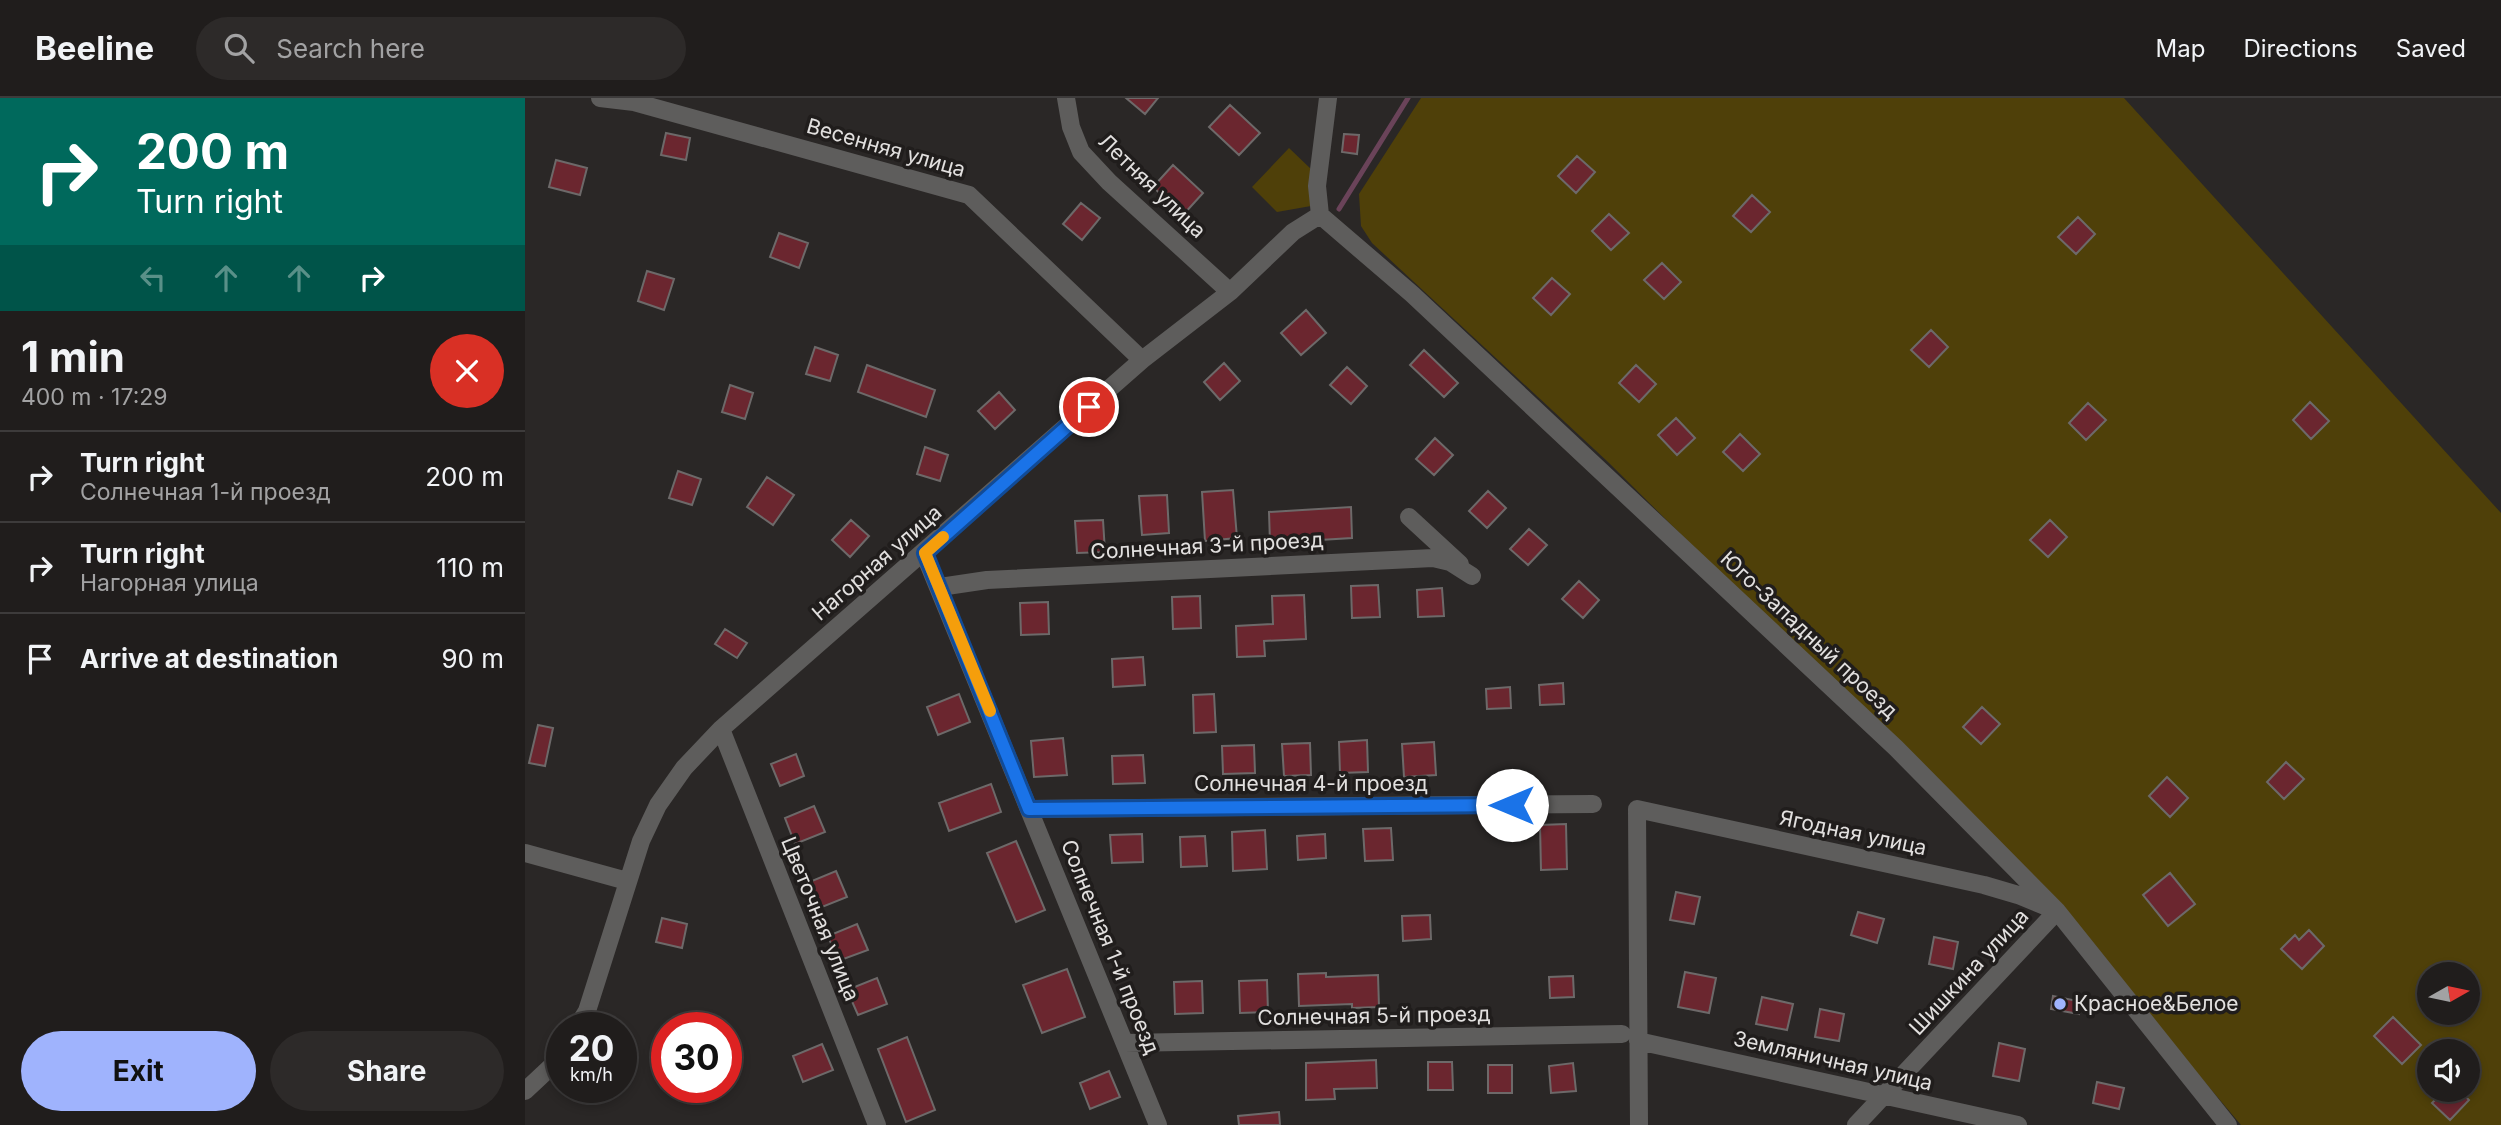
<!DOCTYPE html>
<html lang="en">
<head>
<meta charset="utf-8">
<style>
  :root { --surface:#201d1c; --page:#2d2a29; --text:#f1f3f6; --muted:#a2a2a3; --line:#3d3b3b; --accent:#9fb3fd }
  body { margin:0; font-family:Inter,sans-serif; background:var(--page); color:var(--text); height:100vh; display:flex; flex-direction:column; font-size:26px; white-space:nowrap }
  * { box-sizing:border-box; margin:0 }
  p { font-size:23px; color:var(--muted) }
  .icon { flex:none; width:38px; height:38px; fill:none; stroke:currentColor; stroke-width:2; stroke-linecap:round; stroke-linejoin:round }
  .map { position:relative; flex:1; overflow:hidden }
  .details { display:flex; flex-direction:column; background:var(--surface); width:525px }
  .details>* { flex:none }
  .guide { background:#00695c; color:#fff; overflow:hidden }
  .needle { width:46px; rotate:81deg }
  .controls { position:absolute; left:1892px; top:864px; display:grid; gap:14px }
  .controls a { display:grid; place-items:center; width:63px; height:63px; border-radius:50%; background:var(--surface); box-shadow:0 4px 10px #0003,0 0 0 2px var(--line); font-size:35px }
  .speed { position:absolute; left:21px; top:914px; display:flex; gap:14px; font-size:35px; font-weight:700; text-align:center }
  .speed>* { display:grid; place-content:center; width:91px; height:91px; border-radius:50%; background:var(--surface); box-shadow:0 4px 10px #0003,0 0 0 2px var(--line); line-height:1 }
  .speed small { font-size:18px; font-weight:400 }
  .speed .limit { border:10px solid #d22; background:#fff; color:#111 }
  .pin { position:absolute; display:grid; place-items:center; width:60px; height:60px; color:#fff; margin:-30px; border:4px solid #fff; border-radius:50%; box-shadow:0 2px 7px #0007 }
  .me { position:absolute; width:77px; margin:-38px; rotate:270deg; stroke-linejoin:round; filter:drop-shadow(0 0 5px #0008) }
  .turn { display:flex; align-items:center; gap:24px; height:147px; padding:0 21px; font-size:32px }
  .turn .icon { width:91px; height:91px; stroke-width:2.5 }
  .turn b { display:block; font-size:49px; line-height:60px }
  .lanes { display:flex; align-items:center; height:66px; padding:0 21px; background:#0003; justify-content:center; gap:35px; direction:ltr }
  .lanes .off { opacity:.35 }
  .round { display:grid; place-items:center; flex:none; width:74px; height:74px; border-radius:37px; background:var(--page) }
  .overview { display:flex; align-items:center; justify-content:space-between; height:119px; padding:0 21px }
  h1 { font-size:42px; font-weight:700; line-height:52px }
  .button { display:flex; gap:14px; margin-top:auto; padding:14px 21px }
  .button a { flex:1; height:80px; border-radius:42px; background:var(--accent); color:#111; font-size:28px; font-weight:700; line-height:80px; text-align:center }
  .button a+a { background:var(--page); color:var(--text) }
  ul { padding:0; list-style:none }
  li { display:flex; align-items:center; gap:21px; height:91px; padding:0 21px; border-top:2px solid var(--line) }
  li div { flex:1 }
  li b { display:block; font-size:26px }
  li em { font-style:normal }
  header { display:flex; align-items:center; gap:42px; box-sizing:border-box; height:98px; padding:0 35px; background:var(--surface); border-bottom:2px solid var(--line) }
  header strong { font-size:33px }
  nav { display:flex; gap:38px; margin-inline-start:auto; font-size:24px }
  .search { width:490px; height:63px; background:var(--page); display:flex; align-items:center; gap:18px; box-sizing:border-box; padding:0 24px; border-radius:38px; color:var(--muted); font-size:26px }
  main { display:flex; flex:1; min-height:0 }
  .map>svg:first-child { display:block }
</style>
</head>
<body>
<header>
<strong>Beeline</strong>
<div class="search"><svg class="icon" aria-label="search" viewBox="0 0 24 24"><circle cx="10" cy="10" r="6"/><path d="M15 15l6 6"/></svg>Search here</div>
<nav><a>Map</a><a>Directions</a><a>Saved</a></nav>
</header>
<main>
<section class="details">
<div class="guide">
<div class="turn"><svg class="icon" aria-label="right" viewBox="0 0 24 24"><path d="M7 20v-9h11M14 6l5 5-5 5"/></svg><div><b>200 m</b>Turn right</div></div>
<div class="lanes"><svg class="icon off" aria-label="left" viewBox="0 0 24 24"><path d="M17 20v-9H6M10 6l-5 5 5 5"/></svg><svg class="icon off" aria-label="ahead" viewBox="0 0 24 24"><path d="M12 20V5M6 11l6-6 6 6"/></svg><svg class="icon off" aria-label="ahead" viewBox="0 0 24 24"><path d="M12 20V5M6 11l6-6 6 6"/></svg><svg class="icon" aria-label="right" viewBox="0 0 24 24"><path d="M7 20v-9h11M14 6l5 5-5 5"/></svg></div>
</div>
<div class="overview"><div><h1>1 min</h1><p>400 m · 17:29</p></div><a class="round" style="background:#d93025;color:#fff"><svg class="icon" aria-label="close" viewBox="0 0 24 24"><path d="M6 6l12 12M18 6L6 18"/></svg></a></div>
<ul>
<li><svg class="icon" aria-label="right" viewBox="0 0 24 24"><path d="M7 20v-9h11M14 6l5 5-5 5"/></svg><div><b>Turn right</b><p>Солнечная 1-й проезд</p></div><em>200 m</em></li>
<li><svg class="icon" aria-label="right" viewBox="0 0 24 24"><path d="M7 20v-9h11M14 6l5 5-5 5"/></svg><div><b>Turn right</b><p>Нагорная улица</p></div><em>110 m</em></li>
<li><svg class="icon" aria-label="arrive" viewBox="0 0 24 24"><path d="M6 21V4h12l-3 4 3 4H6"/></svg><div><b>Arrive at destination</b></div><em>90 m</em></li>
</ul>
<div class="button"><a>Exit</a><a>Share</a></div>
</section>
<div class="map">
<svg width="1976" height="1027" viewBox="0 0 1976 1027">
  <rect width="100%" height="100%" fill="#2a2726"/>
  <path fill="#4f4009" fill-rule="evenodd" d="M896,0H1599L1976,415V1027H1716L1533,810L1083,364L847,145L836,128L834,96ZM1904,877H1942V915H1904ZM1904,954H1942V992H1904Z
    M764,50L787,72L786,108L752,114L727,89Z"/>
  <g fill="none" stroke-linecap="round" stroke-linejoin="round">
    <path stroke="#6a4359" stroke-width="5" d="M814,111L883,0"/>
  </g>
  <path fill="#6b262f" stroke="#6d6969" stroke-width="2" d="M601,0H633L620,16Z
    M705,7L735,35L714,57L684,29Z
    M141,35L165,40L161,62L136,57Z
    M819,36L834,37L832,56L817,54Z
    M1052,58L1070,74L1051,95L1033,78Z
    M31,62L62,70L55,97L24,89Z
    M648,67L678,95L658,117L628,89Z
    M1227,97L1245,114L1226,134L1208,118Z
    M556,105L575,120L557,142L538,126Z
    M1084,116L1104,135L1086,152L1067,133Z
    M1553,119L1570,136L1551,156L1533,139Z
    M254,135L283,145L274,170L245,159Z
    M1137,165L1156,184L1139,201L1119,182Z
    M122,173L149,181L139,212L113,203Z
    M1027,180L1045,196L1026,217L1008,200Z
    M781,212L801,235L776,257L756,235Z
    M1406,232L1423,249L1404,269L1386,252Z
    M290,249L313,257L305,283L281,276Z
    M899,252L933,285L919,299L885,267Z
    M699,265L715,283L695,302L679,284Z
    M342,267L410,292L401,319L333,294Z
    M1111,267L1131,286L1114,304L1094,285Z
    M822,269L842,288L826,306L805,287Z
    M205,287L228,295L220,321L197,314Z
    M474,294L490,312L470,331L453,313Z
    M1785,304L1804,323L1786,341L1768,322Z
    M1563,305L1581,322L1561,342L1544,325Z
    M1151,320L1170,340L1152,357L1133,337Z
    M1215,336L1235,356L1218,373L1198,354Z
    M910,340L928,357L909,377L891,361Z
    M400,349L423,357L415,383L392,376Z
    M153,373L176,381L167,407L144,400Z
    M242,379L269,397L248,427L222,409Z
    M708,392L712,440L680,443L677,394Z
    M963,393L981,410L962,430L944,413Z
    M642,397L644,435L617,437L614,398Z
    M826,409L827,440L745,445L744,414Z
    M326,422L344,438L325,459L307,442Z
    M578,422L580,454L552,455L550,423Z
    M1525,422L1542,439L1523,459L1505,442Z
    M1004,431L1022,447L1003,467L985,451Z
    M1054,483L1074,502L1058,520L1037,501Z
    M853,487L855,519L827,520L826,488Z
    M917,490L919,518L893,519L892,492Z
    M779,497L781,541L739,543L740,558L712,559L711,528L748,526L747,498Z
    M675,498L676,530L648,531L647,499Z
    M523,504L524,536L496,537L495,505Z
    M200,531L222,545L212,560L190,546Z
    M618,559L620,587L588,589L587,561Z
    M1038,585L1039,606L1015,607L1014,587Z
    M985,589L986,610L962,611L961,591Z
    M434,596L445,624L413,637L402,609Z
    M689,596L691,634L669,635L668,597Z
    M1457,609L1475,626L1456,646L1438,629Z
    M13,627L28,630L20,668L4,665Z
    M538,640L542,677L509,679L506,643Z
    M842,642L843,674L815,675L814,644Z
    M909,644L911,677L879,679L877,646Z
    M785,645L786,677L759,678L757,646Z
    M729,647L730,675L698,676L697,648Z
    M271,656L279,678L255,688L246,666Z
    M618,657L620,685L588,686L587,658Z
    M1761,664L1779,681L1759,701L1742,684Z
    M1642,679L1663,700L1645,719L1624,698Z
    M466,686L476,714L424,733L414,705Z
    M289,708L300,734L270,746L260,720Z
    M1041,726L1042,771L1016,772L1015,727Z
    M866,730L868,762L840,763L838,731Z
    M740,732L742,771L708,773L707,734Z
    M617,736L618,764L587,765L585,737Z
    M800,736L801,760L773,762L772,738Z
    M680,738L682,768L656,769L655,739Z
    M491,743L520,812L491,824L462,755Z
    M311,773L322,799L292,811L282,785Z
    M1645,775L1670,806L1643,828L1618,797Z
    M1151,794L1175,799L1169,826L1145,822Z
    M1333,814L1359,821L1352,845L1326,837Z
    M905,817L906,841L878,843L877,818Z
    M137,820L162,826L157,850L131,844Z
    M332,826L343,852L313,863L303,838Z
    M1784,832L1799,848L1777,871L1756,851L1770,837L1774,842Z
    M1409,839L1433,844L1428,871L1404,866Z
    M542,871L560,919L517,935L498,887Z
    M1160,874L1191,880L1184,915L1153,909Z
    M801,875V879L853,877L854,909L827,910V906L774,908L773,876Z
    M1048,878L1049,899L1025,900L1024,879Z
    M352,880L362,906L333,917L322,892Z
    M742,882L743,914L715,915L714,883Z
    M677,883L678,915L650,916L649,884Z
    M1528,898L1557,904L1554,916L1526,911Z
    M1237,899L1268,906L1262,932L1231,926Z
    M1295,911L1319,916L1314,943L1290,939Z
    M1868,919L1896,947L1877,966L1849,938Z
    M382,939L410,1012L381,1024L353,951Z
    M1474,945L1500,951L1494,983L1468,978Z
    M297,946L308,972L278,984L268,958Z
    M851,962L852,990L809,991L810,1001L781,1002V965Z
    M903,964H927L928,992H903Z
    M1048,965L1051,993L1026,995L1024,968Z
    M963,967H987V995H963Z
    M584,973L595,999L565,1011L555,985Z
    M1572,984L1599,990L1594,1011L1568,1005Z
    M1920,992H1934L1944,1002L1925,1022L1907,1005Z
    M754,1014L755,1027H714L713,1018Z"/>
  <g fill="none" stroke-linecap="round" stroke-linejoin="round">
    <path stroke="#5e5d5c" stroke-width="18" d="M75,0L109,4L444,97L617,262
      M541,0L546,29L556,54L584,84L705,194
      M795,117L887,196L1371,650L1532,813L1703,1027
      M795,117L792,88L803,0
      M884,419L935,466
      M399,455L633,1027
      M415,489L462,482L908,460L925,464L947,478
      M196,631L352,1027
      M504,711L1068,706
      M0,755L102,783
      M52,929L62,913L116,743L133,707L159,670L196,631L617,262L705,194L768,134L795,117
      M1113,943L1493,1027
      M600,945L1097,936
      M0,993L31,964L37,954
      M1114,1027L1112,711L1459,787L1493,797L1532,813L1331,1027"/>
  </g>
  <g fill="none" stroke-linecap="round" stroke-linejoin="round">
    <g stroke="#114b97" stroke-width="18">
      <path id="route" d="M564,309L400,455L504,711L987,707"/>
    </g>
    <use href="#route" stroke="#1a73e8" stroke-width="12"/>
    <path stroke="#f59e0b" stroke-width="12" d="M418,439L400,455L465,613"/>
  </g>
  <circle fill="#9fb3fd" stroke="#201d1c" stroke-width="2.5" cx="1535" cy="906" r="7"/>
  <g text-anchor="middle" stroke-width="7" stroke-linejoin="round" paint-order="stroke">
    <g font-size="21" fill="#e2e0df" stroke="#201d1c">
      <text transform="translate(361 50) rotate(16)" y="7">Весенняя улица</text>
      <text transform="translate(627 88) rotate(44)" y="7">Летняя улица</text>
      <text transform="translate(682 448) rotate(-3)" y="7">Солнечная 3-й проезд</text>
      <text transform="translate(352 465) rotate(-41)" y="7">Нагорная улица</text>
      <text transform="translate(1284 537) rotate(43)" y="7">Юго-Западный проезд</text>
      <text x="786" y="693">Солнечная 4-й проезд</text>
      <text transform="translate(1328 735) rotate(12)" y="7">Ягодная улица</text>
      <text transform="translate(295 821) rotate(68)" y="7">Цветочная улица</text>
      <text transform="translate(585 849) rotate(68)" y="7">Солнечная 1-й проезд</text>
      <text transform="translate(1444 874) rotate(-47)" y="7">Шишкина улица</text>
      <text transform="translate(849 918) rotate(-1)" y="7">Солнечная 5-й проезд</text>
      <text transform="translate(1308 963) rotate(13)" y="7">Земляничная улица</text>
    </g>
    <g font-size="21" fill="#e2e0df" stroke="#201d1c" text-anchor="start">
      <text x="1549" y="913">Красное&amp;Белое</text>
    </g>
  </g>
</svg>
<div class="controls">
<a><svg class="needle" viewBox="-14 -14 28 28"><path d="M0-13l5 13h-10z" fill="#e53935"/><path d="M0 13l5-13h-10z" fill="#a2a2a3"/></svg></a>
<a><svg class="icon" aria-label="sound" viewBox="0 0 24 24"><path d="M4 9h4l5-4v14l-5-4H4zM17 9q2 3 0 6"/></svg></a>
</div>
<div class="speed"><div>20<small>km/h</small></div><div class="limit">30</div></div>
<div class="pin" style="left:564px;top:309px;background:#d93025"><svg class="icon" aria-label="arrive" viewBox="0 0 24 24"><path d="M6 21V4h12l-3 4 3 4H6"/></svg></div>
<svg class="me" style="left:987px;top:707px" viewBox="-20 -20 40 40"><circle r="19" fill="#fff"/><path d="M0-13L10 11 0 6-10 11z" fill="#1a73e8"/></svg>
</div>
</main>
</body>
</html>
